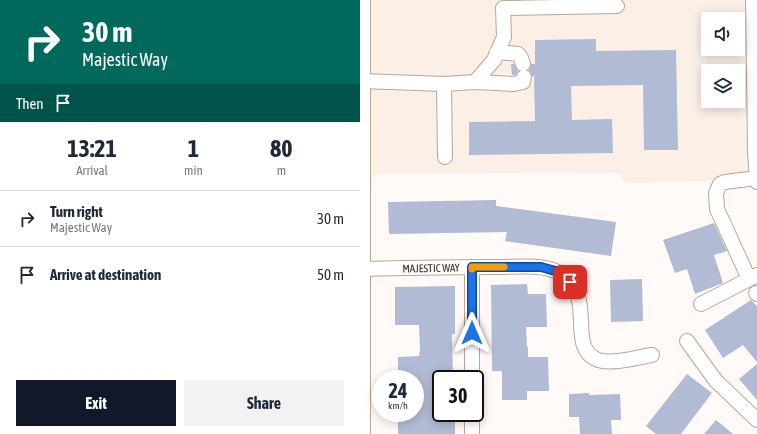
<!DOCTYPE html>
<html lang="en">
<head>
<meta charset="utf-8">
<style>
  :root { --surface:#fff; --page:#f2f2f3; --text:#1f2937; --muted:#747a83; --line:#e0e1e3; --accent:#111827 }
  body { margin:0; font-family:"Asap Condensed",sans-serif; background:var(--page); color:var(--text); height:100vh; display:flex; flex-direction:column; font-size:15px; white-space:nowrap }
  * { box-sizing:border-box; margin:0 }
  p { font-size:13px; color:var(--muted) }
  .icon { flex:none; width:22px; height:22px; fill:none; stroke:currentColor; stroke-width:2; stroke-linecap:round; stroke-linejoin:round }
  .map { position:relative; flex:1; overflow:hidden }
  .side { display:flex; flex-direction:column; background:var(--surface); width:360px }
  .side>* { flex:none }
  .guide { background:#00695c; color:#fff; overflow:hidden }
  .fabs { position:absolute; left:341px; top:12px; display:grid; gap:8px }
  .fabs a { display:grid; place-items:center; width:44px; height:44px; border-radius:0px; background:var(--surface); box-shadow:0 2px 10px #0003; font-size:20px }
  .speed { position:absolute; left:12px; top:370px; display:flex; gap:8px; font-size:20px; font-weight:700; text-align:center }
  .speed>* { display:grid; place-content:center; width:52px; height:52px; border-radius:50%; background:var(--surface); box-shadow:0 2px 10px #0003; line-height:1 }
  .speed small { font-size:10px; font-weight:400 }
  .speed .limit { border:2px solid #111; border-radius:6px; background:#fff; color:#111 }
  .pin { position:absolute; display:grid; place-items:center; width:34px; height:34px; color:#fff; margin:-17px; border-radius:8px; box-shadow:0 2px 6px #0006 }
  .me { position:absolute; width:44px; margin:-22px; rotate:0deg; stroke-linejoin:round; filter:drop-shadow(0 0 3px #0008) }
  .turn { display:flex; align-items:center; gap:14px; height:84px; padding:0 16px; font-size:18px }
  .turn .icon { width:52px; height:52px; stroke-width:2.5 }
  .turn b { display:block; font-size:28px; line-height:34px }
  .then { display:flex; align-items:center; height:38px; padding:0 16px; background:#0003; gap:8px; font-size:15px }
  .eta { display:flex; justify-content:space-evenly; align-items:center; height:68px; text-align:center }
  .eta b { font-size:24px; font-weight:700; line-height:28px }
  .button { display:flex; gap:8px; margin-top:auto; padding:8px 16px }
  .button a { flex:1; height:46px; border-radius:0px; background:var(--accent); color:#fff; font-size:16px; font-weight:700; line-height:46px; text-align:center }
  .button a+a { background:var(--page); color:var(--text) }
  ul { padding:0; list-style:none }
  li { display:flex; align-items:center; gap:12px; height:56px; padding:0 16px; border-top:1px solid var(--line) }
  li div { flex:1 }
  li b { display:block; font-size:15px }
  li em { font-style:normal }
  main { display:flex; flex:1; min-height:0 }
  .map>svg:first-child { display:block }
</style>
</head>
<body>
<main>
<section class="side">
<div class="guide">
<div class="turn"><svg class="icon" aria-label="right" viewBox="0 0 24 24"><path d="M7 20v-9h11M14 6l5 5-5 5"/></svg><div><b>30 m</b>Majestic Way</div></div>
<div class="then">Then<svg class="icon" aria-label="arrive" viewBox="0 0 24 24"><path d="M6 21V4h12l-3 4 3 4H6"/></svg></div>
</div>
<div class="eta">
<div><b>13:21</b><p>Arrival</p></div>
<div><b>1</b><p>min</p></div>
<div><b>80</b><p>m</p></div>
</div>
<ul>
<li><svg class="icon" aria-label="right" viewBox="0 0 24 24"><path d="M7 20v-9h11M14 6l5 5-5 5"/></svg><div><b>Turn right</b><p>Majestic Way</p></div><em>30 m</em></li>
<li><svg class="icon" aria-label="arrive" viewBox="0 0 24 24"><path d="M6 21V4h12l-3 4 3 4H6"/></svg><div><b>Arrive at destination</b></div><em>50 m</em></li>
</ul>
<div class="button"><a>Exit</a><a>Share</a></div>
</section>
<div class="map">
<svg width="397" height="434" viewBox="0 0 397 434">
  <rect width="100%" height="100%" fill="#fffaf7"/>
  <path fill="#fbefe6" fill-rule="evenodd" d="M8,0H387L390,180L263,183L262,175L257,173L18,174L14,176L12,179V188H7ZM348,19H378V49H348ZM348,71H378V101H348Z"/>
  <path fill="#b1bbd3" d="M236,39V51L316,50L318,150H284L283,85L211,86L212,120L252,119L253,153L109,155V122L175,121L174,76H172L169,70L171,64H175V40Z
    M151,64H154L158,71L156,75H152Z
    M136,200V206L256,222L251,256L145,241L147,232L29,234L28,202Z
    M354,223L367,251L354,255L363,283L335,294L327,269L315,273L303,240Z
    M282,279L283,321L251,322L250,280Z
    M167,284L168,294H186L187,327H166L167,347H168V357H188L189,391H167V400H142V371H132L131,285Z
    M95,286V334H92L93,379H81V413H95V434H38V419H48V413H55V379H38V357L59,356L60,348L59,325H35V287Z
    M391,300L397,306V362L383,345L363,358L345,330Z
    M397,364V400L379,379Z
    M327,374L352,393L321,434H296L286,426Z
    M229,393V395L260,394L261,420H251L252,434H220L219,417H209V394Z
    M356,420L373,434H344Z"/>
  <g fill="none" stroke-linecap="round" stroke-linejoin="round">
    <g stroke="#bba695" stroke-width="16">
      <path id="minor" d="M393,0L395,151L397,182
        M137,52L158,54L161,58L163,64
        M1,81L84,84L115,82L134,60L144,37L143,8L257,6
        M115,82L154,84L163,82L164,77
        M84,84L85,157
        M112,267V379
        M0,269C46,268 92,267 137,267C157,267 180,264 198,272C201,274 204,277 207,280C234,302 207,348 238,360C252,365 278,357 292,355
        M389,279L357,209L356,193L360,184L365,182L397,178
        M396,293L397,294
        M341,304L397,275
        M327,341L356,381L397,420
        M112,413V434"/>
    </g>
    <g stroke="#bba695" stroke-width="20">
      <path id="major" d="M1,434V0"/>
    </g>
    <use href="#minor" stroke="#fff" stroke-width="14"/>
    <use href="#major" stroke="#fff" stroke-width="18"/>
  </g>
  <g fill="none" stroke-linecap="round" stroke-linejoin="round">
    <g stroke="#114b97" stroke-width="10">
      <path id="route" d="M112,333V267H181L199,272L210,282"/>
    </g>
    <use href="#route" stroke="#1a73e8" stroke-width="7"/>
    <path stroke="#f59e0b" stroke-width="7" d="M112,269V267H144"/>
  </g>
  <g text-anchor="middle" stroke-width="3" stroke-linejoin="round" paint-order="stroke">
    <g font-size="11" fill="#332b24" stroke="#fffaf7">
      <text transform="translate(71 268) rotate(-1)" y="4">MAJESTIC WAY</text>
    </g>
  </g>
</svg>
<div class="fabs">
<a><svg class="icon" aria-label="sound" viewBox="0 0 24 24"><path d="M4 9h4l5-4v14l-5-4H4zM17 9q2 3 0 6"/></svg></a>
<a><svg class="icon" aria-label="layers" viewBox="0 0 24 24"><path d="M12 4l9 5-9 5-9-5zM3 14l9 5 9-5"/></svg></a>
</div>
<div class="speed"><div>24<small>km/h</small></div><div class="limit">30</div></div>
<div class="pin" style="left:210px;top:282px;background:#d93025"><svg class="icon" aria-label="arrive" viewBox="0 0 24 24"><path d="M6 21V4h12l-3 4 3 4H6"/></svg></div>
<svg class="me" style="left:112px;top:333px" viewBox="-20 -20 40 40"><path d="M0-17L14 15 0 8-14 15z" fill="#1a73e8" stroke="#fff" stroke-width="4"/></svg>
</div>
</main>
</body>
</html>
